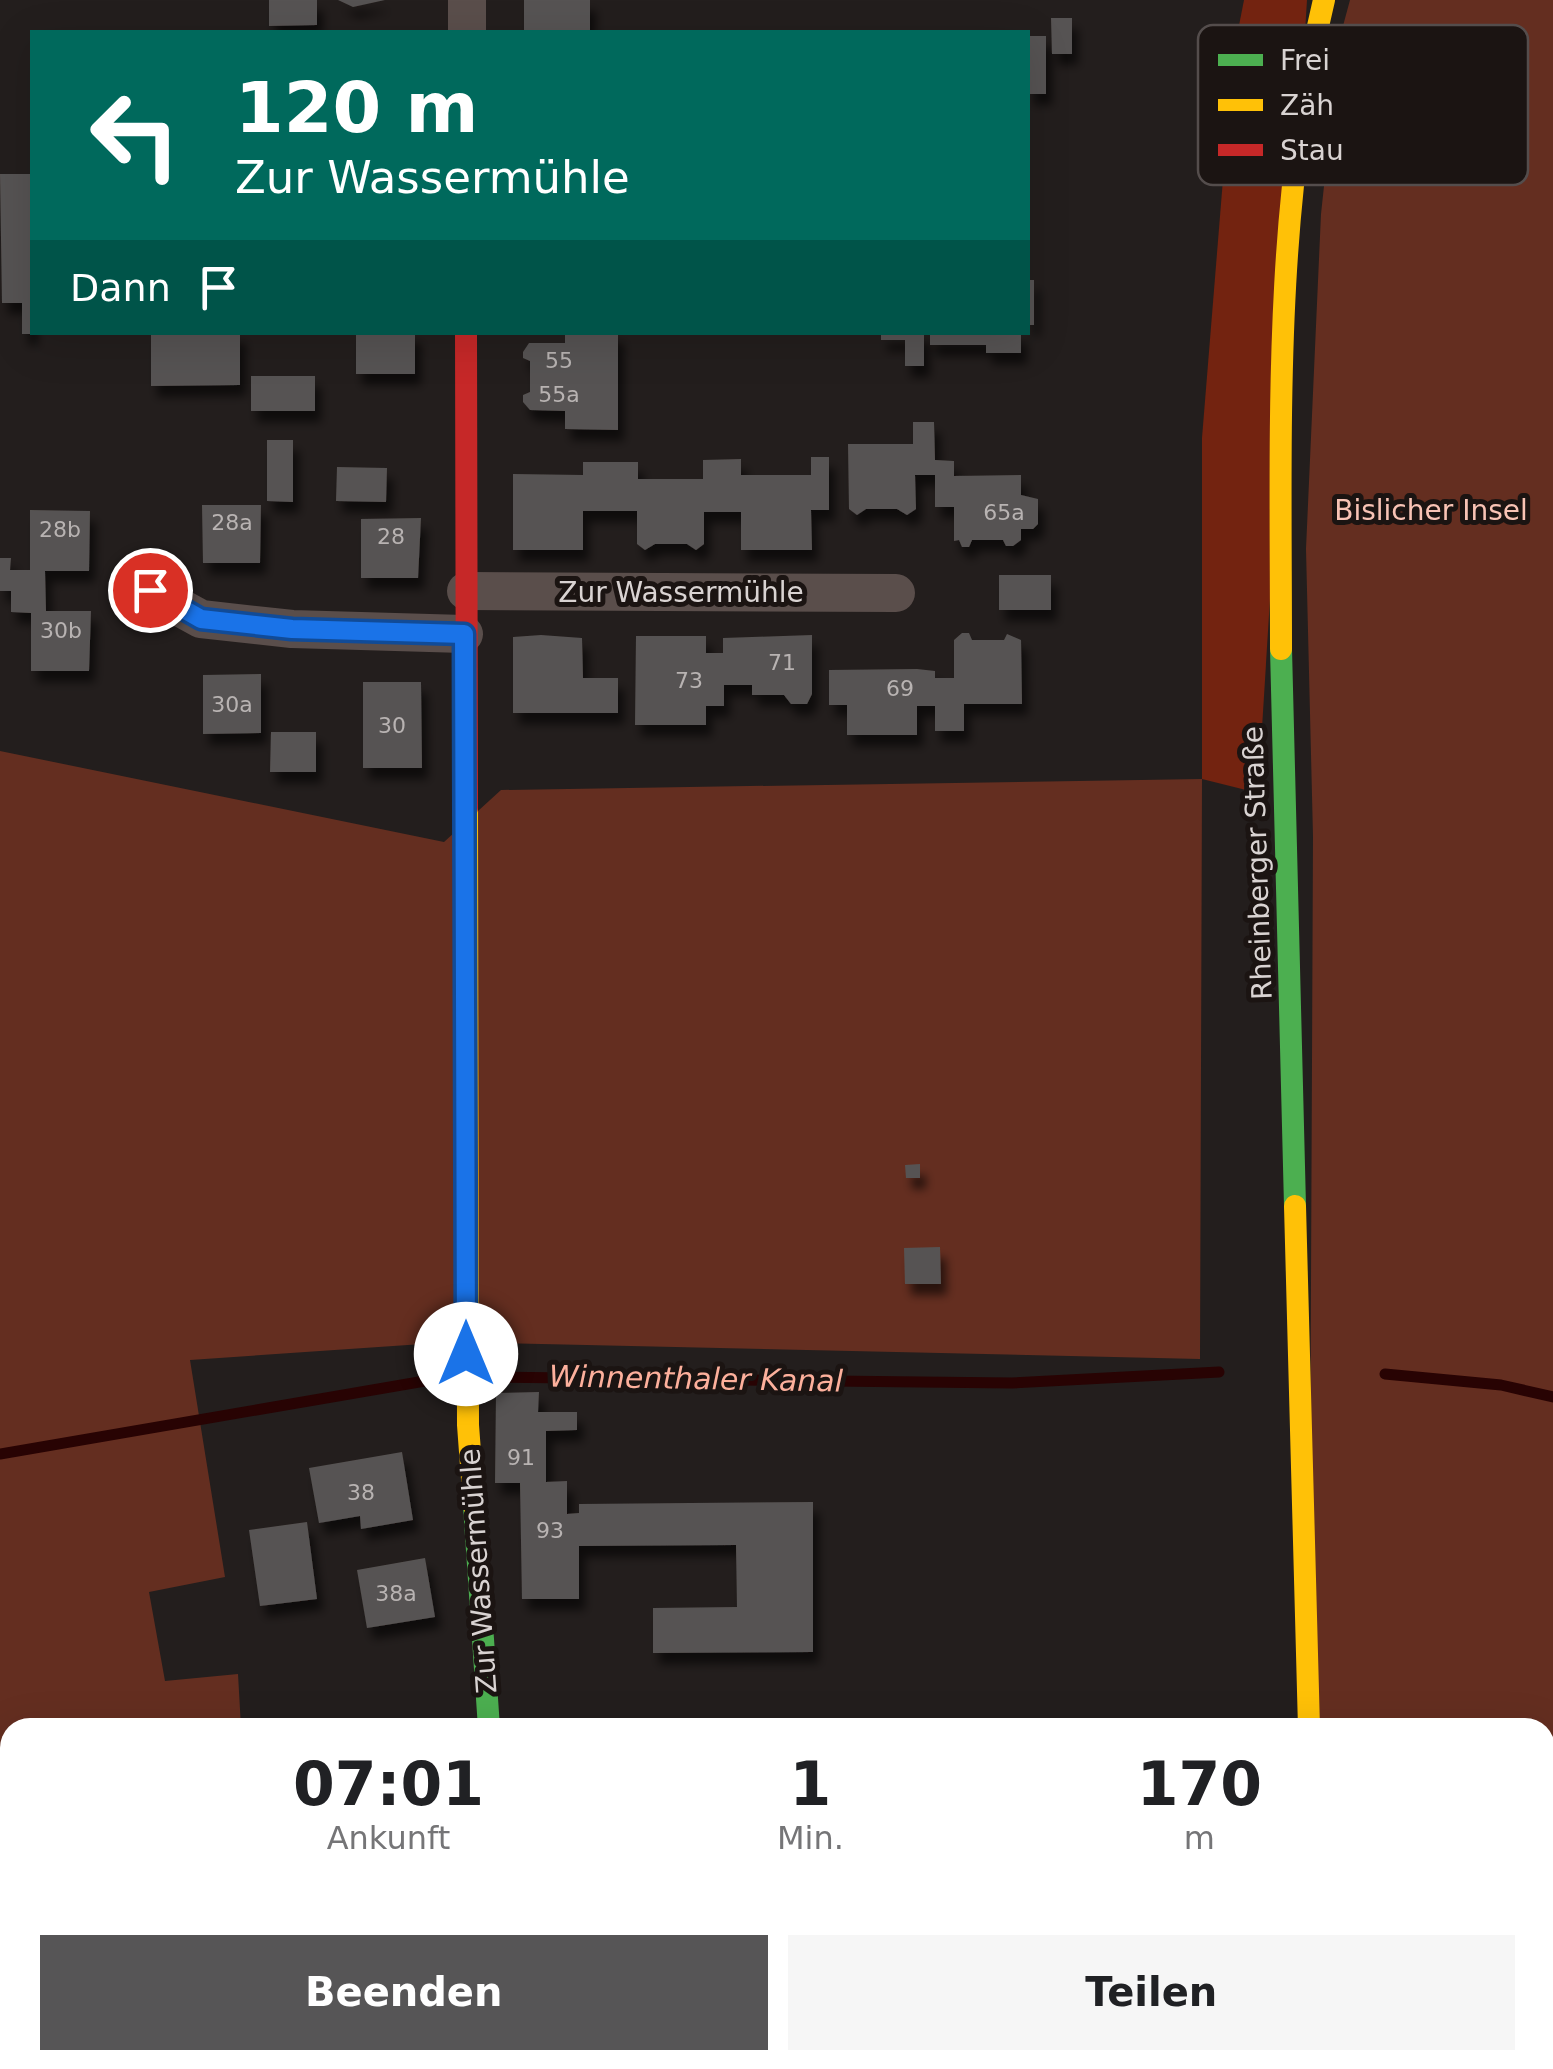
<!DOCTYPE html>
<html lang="de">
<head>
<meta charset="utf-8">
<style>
  :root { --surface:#fff; --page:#f6f6f6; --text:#202124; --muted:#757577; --accent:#565556 }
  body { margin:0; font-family:"DejaVu Sans",sans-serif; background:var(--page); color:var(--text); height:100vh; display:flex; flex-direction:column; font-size:38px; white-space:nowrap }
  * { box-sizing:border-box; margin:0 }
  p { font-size:32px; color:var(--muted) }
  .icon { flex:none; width:55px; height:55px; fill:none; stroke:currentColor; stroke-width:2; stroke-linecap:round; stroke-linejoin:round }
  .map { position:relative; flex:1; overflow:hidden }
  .details { position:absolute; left:0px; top:1718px; width:1555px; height:352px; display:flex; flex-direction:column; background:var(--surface); border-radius:30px 30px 0 0; box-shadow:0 10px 40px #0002 }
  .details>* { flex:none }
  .guide { position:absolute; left:30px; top:30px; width:1000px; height:305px; border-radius:0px; box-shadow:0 10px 40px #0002; background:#00695c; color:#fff; overflow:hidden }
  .pin { position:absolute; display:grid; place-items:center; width:85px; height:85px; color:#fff; margin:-42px; border:5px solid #fff; border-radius:50%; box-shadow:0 2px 10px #0007 }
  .me { position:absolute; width:110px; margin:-55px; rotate:0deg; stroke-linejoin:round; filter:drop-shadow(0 0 8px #0008) }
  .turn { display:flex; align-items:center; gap:35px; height:210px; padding:0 40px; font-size:45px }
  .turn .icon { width:130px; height:130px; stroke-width:2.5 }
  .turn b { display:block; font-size:70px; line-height:85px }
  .then { display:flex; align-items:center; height:95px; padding:0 40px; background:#0003; gap:20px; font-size:38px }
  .eta { display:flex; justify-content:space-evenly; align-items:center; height:170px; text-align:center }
  .eta b { font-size:60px; font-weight:600; line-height:70px }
  .primary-button { display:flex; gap:20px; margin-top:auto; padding:20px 40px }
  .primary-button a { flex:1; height:115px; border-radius:0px; background:var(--accent); color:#fff; font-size:40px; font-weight:600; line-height:115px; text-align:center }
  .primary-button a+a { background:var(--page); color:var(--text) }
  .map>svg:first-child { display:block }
</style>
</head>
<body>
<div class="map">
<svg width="1553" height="2069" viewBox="0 0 1553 2069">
  <defs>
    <filter id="shadow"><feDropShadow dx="6" dy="11" stdDeviation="5" flood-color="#0009"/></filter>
  </defs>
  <rect width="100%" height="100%" fill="#231e1d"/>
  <path fill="#642e20" d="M1350,0H1553V2069H1315V2060H1545V1728L1309,1727L1313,836L1306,549L1321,214L1340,37Z
    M0,751L444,842L501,790L1202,779L1200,1359L452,1342L190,1360L225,1577L149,1592L165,1681L238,1674L241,1727L10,1728V1867L0,1865Z"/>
  <path fill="#732310" d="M1244,0H1307L1258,793L1202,779V438L1233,56Z"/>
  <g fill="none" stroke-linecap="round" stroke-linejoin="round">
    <path stroke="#280303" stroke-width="11" d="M1385,1374L1501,1385L1553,1397
      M483,1377L1012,1383L1219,1372
      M0,1454L454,1376"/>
  </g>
  <path fill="#575352" filter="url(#shadow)" d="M269,0H317V25L269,26Z
    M338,0H385L353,7Z
    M524,0H590V32H524Z
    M1051,18H1072V54H1052Z
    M1028,36H1046V94H1028Z
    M0,174H32V334H22V303H2Z
    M1028,280H1034V325H1028Z
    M151,332H240V385L151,386Z
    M356,332H415V374H356Z
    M565,332H618V430L565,429V411L530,410L523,402V395L530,392V361L523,358V352L529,343H565Z
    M881,332H924V366H905V340H881Z
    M930,332H1021V353H986V345H930Z
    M251,376H315V411H251Z
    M913,422H934L935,460L954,461V476L1021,475V495L1038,499V524L1033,529H1021V540L1013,546H1006L1003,540H972L969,547H962L959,540L954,541V507H935V475H915L916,509L907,515L897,509H866L857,515L849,509L848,444H913Z
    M267,440H293V502L267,501Z
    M811,457H829V510H811L812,550H741V512H704V544L696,550L687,544H655L645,550L637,544V511H583V550H513V474L583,475V462H638V479H703V460L741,459V475H811Z
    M337,467L387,468L386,502L336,501Z
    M202,505H261L260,563H203Z
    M30,510L90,511L89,571H45L46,611H91L89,671H31V613L11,612V591H0V558H11L10,570H30Z
    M421,518L418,578H361V519Z
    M999,575H1051V610H999Z
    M962,633H969L972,640H1004L1007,634L1021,640L1022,704H964V731H935V706H917V735H847V705H829V670L917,669L935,671V678H954V640Z
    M541,635L582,638L583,678H618V713H513V637Z
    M812,635V694L807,704H791L784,695H752V685H724V706H706V725H635L636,636H706V653H723V638Z
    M261,674V733L203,734V675Z
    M363,682H421L422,768H363Z
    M271,732H316V772H270Z
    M920,1164V1178H906L905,1165Z
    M940,1247L941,1284H905L904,1248Z
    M539,1392L538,1412H577V1430L546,1431V1482L567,1481V1514L579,1513V1504L813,1502V1652L653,1653V1608L737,1607L736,1545L579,1546V1599H522L520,1483H495L496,1393Z
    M402,1452L413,1520L361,1529L360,1516L319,1523L309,1468Z
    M307,1522L317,1599L260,1606L249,1530Z
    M425,1558L435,1617L367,1628L357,1570Z
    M513,2060H551L554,2061L552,2069H511Z
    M774,2060H831V2063L775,2069Z"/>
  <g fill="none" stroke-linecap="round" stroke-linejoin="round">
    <path stroke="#5a4e4b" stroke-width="38" d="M467,32V0
      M150,591L201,619L292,629L464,634
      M466,591L896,593
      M617,2060L622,2069"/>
    <path stroke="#4caf50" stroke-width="22" d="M1281,649L1295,1206
      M474,1506L489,1728"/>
    <path stroke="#ffc107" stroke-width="22" d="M1281,649C1281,433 1273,211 1324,0
      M467,808L468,1425L474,1506
      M1295,1206L1309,1728
      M1315,2060V2069"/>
    <path stroke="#c62828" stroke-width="22" d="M466,332L467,808"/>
  </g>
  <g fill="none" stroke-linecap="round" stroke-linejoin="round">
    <g stroke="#114b97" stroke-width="25">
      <path id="route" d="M150,590L201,619L292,629L464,634L466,1354"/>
    </g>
    <use href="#route" stroke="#1a73e8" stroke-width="18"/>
  </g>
  <g text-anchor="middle" stroke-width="10" stroke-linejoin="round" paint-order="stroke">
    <g font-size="22" fill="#b8b3b2">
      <text x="559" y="368">55</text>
      <text x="559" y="402">55a</text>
      <text x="1004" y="520">65a</text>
      <text x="232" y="530">28a</text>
      <text x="60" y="537">28b</text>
      <text x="391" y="544">28</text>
      <text x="61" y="638">30b</text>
      <text x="782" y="670">71</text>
      <text x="689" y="688">73</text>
      <text x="900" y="696">69</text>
      <text x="232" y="712">30a</text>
      <text x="392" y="733">30</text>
      <text x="521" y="1465">91</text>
      <text x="361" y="1500">38</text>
      <text x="550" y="1538">93</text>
      <text x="396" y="1601">38a</text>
    </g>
    <g font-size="28" fill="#f8c3b5" stroke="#1b1412">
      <text x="1431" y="520">Bislicher Insel</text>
    </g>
    <g font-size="28" fill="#d9d3d2" stroke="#1b1412">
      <text x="681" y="602">Zur Wassermühle</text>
      <text transform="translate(1257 863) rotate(-92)" y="10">Rheinberger Straße</text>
      <text transform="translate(478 1571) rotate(-94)" y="10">Zur Wassermühle</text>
    </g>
    <g font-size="30" font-style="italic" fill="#fdb09c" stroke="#1b1412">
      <text transform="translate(696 1379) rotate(1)" y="10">Winnenthaler Kanal</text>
    </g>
  </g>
  <rect x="1198" y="25" width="330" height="160" rx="15" fill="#1b1412" stroke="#544d4c" stroke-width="2.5"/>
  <rect x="1218" y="54" width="45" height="12" fill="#4caf50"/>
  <rect x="1218" y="99" width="45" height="12" fill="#ffc107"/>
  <rect x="1218" y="144" width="45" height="12" fill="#c62828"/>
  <g font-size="28" fill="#d9d3d2">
    <text x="1280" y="70">Frei</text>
    <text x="1280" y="115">Zäh</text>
    <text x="1280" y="160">Stau</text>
  </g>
</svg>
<div class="pin" style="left:150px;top:590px;background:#d93025"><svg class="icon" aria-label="arrive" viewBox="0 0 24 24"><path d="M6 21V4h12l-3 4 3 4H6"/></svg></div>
<svg class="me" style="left:466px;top:1354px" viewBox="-20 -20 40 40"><circle r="19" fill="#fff"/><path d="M0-13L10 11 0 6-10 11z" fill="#1a73e8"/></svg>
<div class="guide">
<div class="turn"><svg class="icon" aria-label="left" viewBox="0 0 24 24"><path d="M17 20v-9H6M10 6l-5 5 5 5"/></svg><div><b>120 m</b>Zur Wassermühle</div></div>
<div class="then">Dann<svg class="icon" aria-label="arrive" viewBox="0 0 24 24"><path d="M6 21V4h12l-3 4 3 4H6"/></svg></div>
</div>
<section class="details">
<div class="eta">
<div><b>07:01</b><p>Ankunft</p></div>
<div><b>1</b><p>Min.</p></div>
<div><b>170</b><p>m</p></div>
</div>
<div class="primary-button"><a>Beenden</a><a>Teilen</a></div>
</section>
</div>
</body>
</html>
